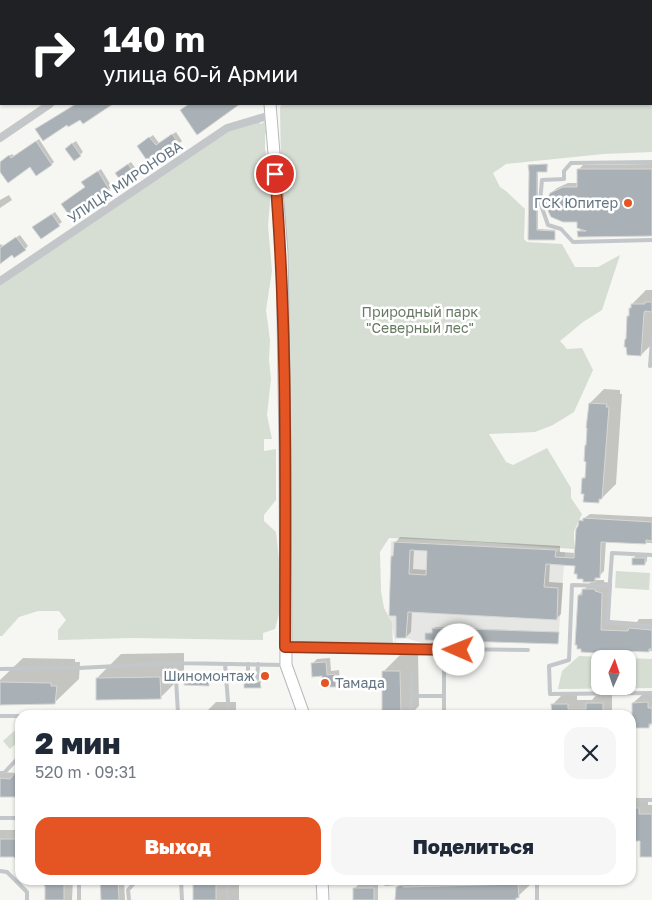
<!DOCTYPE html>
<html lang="ru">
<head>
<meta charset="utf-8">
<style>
  :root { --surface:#fff; --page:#f6f6f7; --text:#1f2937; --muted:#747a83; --accent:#e45523 }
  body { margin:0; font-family:"Golos Text",sans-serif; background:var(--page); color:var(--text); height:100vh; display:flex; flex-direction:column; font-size:19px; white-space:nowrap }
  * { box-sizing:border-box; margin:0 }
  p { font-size:16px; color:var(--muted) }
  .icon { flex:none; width:28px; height:28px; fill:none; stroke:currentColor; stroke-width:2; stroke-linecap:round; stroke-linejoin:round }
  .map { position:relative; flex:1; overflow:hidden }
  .drawer { position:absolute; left:15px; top:710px; width:621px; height:175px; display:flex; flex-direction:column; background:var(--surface); border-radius:15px; box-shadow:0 1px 4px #0004 }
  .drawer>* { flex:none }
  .guide { position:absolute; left:0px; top:0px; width:652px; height:105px; box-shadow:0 1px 4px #0004; background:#202124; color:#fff; overflow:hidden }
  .needle { width:32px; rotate:3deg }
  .controls { position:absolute; left:591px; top:650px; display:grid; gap:10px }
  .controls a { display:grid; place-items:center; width:45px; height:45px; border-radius:10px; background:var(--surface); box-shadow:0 1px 4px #0004; font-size:25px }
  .pin { position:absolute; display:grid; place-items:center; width:42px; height:42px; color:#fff; margin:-21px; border:2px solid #fff; border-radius:50%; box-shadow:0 1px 5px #0007 }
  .me { position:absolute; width:55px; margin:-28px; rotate:271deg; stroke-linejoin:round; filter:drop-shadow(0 0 4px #0008) }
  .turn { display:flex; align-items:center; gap:18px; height:105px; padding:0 20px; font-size:22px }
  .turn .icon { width:65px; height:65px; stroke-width:2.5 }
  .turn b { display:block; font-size:35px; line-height:42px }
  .round { display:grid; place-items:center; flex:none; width:52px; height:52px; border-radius:15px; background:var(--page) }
  .overview { display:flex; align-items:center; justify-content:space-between; height:85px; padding:0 20px }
  h1 { font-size:30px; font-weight:800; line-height:38px }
  .cta { display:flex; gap:10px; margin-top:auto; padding:10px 20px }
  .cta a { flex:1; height:58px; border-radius:15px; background:var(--accent); color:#fff; font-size:20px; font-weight:800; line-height:58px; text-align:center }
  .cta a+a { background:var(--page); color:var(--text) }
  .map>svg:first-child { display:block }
</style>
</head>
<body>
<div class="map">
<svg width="652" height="900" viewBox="0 0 652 900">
  <rect width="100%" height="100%" fill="#f6f6f2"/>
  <path fill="#e6e7e5" d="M391,541L565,552L558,644L427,640L432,643L426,644L406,638H396V643L389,616Z"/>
  <path fill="#d6ddd3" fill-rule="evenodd" d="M432,0H652V152L603,154L506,164L493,173L500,187L506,191L525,209L524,239L527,242L562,244L575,267H598L620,255L602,310L583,322L560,341L567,349L582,348L593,370L574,412L553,425L535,432L489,434L506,462L513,465L547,448L571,488V498L582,514L574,531V549L478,542L389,538L380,552L381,591L384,608L392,623L393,647L290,645L280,107L282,104H651V1H431Z
    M255,118L261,124L265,121V128L267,130L265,135V149L272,177L268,226L272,271L266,310L270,340L269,360L271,379L267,415L272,439H264V451L276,449V500L264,515V521L276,532L280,569V610L275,629L263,633V640L134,638L58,640V630L66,620L59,611H38L19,617L2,636H0V281L227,128Z
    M616,571L650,573L649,590L615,588Z
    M579,656L652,659V688L558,689L562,671ZM600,659H628V686H600Z
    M14,731L20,737V740L10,749L3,741Z"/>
  <path fill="#0003" fill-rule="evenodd" d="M81,0H119L117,1Z
    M1,5V51L0,50Z
    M75,104H111L83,122L80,118L68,124L37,129Z
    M176,132L182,141L171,150L141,144L153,135L159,143Z
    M39,139L54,162L51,165L0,170V162L12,154L14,156Z
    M76,141L83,152L74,160L69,146Z
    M131,162L138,172L124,183L119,170Z
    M530,164H548L547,171H538V229L555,230L554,238H530Z
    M652,164V235L579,231L582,228L578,220L551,193L557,188L568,183H578V170L583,165Z
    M101,169L112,187L72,217L86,187L83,182Z
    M9,195L12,200L0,208V200Z
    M55,212L62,222L41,237L37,224Z
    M20,235L28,246L25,249L13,253L0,263V245L1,244L3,246Z
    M646,290H652V344L641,355L628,316L630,314L632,304Z
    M604,389L620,390V394H622L616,484L598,502L584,479L586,476L590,403Z
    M590,514L652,517V543L606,541L604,571L595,580H604V582L612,583L610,620L637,622L639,619H652V651L626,650L622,654L582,651L579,595L592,581L576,565L550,563L549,582L563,583L561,614L556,619L412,611L411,632L406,637L397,615L392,557L394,554L395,543L400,537L560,546V552L576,553L580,521ZM414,549L428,550L427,570L413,569Z
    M636,555L647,556V561L644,564L634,558Z
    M435,627L559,632V642L427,633L434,632Z
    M418,652L419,706L410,715H384L383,672L402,653Z
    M184,653V674L160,698L97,678L121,654Z
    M23,658L75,659V662H80L79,679L54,703H0V680Z
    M330,658L331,671L339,670L340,681L335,685L312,664L317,659Z
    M186,677H209V683L208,684L185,678Z
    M246,679L249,682L254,679L258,682L261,681V686L246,687Z
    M652,693V723L649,727L633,703L643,694Z
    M577,694V700H592L597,694H612V715H553V704L562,695Z
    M216,702H236V715H203Z
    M102,712H118V715H98Z
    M46,713H62V715H44Z
    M20,769V795H0V772L17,773Z
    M631,799H648V805H652V855L641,839L631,840Z
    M0,830H20V861L14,856L0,855Z
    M41,880H73L72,900H46L47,885Z
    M101,880H124L125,900H102Z
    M194,880H239V900H195Z
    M405,880H532V883L515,899L397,900V887Z
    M359,884H378V900H354V889Z"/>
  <path fill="#a9b1b6" stroke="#d7d7d5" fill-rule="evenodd" d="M76,104H113L83,124L80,120L68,127L67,125L43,141L35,129Z
    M189,104H240L197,135L180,110Z
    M172,134L180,145L171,152L169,150L150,165L137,146L149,137L156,145Z
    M36,141L52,165L36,176L30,167L8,183L0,172V162L9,155L11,158Z
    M72,143L81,156L74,161L65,149Z
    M128,164L136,176L124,185L115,173Z
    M547,164V172H537V230L555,231V240H528L529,172L528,165Z
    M577,169H652V236L578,237L577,231H586L577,228V222H563L551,217L545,205L550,193L563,187H577Z
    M98,171L110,191L85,207L86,209L72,219L61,204L85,187L81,182Z
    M52,214L60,226L41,239L32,227Z
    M16,237L26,250L14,258L12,255L0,264V248Z
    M645,302H652V312L645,311L644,313L641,356L627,355L626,347H624L625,339H626L627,316H629V308H631V304H645Z
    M589,403L607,404L606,407H609L602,499H599V503L583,502L584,494H581L582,478H585L586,462L584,461L585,445H586L587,428H586Z
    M583,518L652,522V541L646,540V544L601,542L600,578H595V582H583V579H577V574H574L575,566L546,564L544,587L558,588L557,620L408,612L406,638H396V616H389L391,556H393L394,542L556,550L555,557L574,558L576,529L578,526L579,520L583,521ZM410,550L427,551L426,575L409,574Z
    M632,558H645V565H632Z
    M582,589H595V591L602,593L601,630L628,631L629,628L652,630V649H649V652L623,651V655L581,652V649H577V645H575L578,595H582Z
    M432,628L559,632L558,644L425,640V633H432Z
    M326,662L327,675L335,674L336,687H323L322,676L312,677L311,663Z
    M382,671H400L401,715H382Z
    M160,677L161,699L96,700V678Z
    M184,678H209V686L184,685Z
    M244,679L248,683L250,682L252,679L256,683L260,681L261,688H244Z
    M0,682L51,683V686H57L55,704L0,705Z
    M648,702V708H652V724H649V728H632V703Z
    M586,703H603V715H552L551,704H568V709H586Z
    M20,767V794L17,797H0V778L10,779Z
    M631,808H639V814H652V857H640V841H631Z
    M0,839H20V864L14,857H0Z
    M37,880H64V900H45V886Z
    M100,880H118L119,900H101Z
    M193,880H216V900H193Z
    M518,884L519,898H516V900H395L396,887L401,885L404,887Z
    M353,888H374V900H353Z"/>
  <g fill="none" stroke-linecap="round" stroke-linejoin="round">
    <g stroke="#b5babe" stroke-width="13">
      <path id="secondary" d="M269,0V1
        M270,104L282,253L285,445L286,665L304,715
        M322,880L323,900"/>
    </g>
    <path stroke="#c3c7ca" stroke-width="4" d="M2,0L3,1
      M116,1L117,0
      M144,1L146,0
      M0,85H1
      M652,162L571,163L564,171V179L542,180L540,202L548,225L561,229L573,242L652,240
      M650,366L652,341
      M652,555L612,553L607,623L652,626
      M610,586L572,585L569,660L549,666L550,694L652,693
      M433,644L439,650L444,665V715
      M287,647L528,650
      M225,664L229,714
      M0,669L79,668L175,663L283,665
      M248,679V664
      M257,679L258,664
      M412,696H443
      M130,715L178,713L175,663
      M178,715V713H229
      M411,715L412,675
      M0,716H20
      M0,773H4L20,756
      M631,800H652
      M0,818H20
      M0,871L7,872L27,892V900
      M79,880V900
      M181,880L182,900
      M537,880V900
      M324,883L379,880L386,884L398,883
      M404,883L413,880
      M129,900L128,890L137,880
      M227,900L228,880"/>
    <path stroke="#c3c7ca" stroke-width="8" d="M0,138L50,104
      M0,281L227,128L271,115"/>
    <use href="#secondary" stroke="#fff" stroke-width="11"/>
  </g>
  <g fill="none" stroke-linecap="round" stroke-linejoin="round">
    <g stroke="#943717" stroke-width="12">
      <path id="route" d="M275,174C288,331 285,490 285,647L459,650"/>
    </g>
    <use href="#route" stroke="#e45523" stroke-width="9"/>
  </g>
  <g fill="#e45523" stroke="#fff" stroke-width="2">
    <circle cx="628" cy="203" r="5"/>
    <circle cx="265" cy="676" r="5"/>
    <circle cx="325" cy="683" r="5"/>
  </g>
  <g text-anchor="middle" stroke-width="5" stroke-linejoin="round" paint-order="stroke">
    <g font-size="14" fill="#647583" stroke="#fff">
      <text transform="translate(125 182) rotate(-34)" y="5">УЛИЦА МИРОНОВА</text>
    </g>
    <g font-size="14" fill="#647583" stroke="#fff" text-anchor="end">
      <text x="618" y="208">ГСК Юпитер</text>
      <text x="255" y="681">Шиномонтаж</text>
      <text x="335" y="688" text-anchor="start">Тамада</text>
    </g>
    <g font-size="14" fill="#677a63" stroke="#fff">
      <text x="420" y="317">Природный парк<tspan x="420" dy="16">"Северный лес"</tspan></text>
    </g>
  </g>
</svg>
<div class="controls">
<a><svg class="needle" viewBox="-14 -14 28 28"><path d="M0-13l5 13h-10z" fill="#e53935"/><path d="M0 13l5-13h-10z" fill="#747a83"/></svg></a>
</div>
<div class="pin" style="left:275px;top:174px;background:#d93025"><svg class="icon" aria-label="arrive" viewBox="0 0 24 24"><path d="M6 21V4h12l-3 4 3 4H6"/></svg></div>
<svg class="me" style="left:459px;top:650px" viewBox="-20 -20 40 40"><circle r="19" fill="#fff"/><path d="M0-13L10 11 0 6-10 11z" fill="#e45523"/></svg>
<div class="guide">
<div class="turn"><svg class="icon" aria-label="right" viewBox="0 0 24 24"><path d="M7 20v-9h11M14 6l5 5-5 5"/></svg><div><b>140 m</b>улица 60-й Армии</div></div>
</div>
<section class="drawer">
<div class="overview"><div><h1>2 мин</h1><p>520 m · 09:31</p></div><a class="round"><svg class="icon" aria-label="close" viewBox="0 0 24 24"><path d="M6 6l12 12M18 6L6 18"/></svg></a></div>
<div class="cta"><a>Выход</a><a>Поделиться</a></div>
</section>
</div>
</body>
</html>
